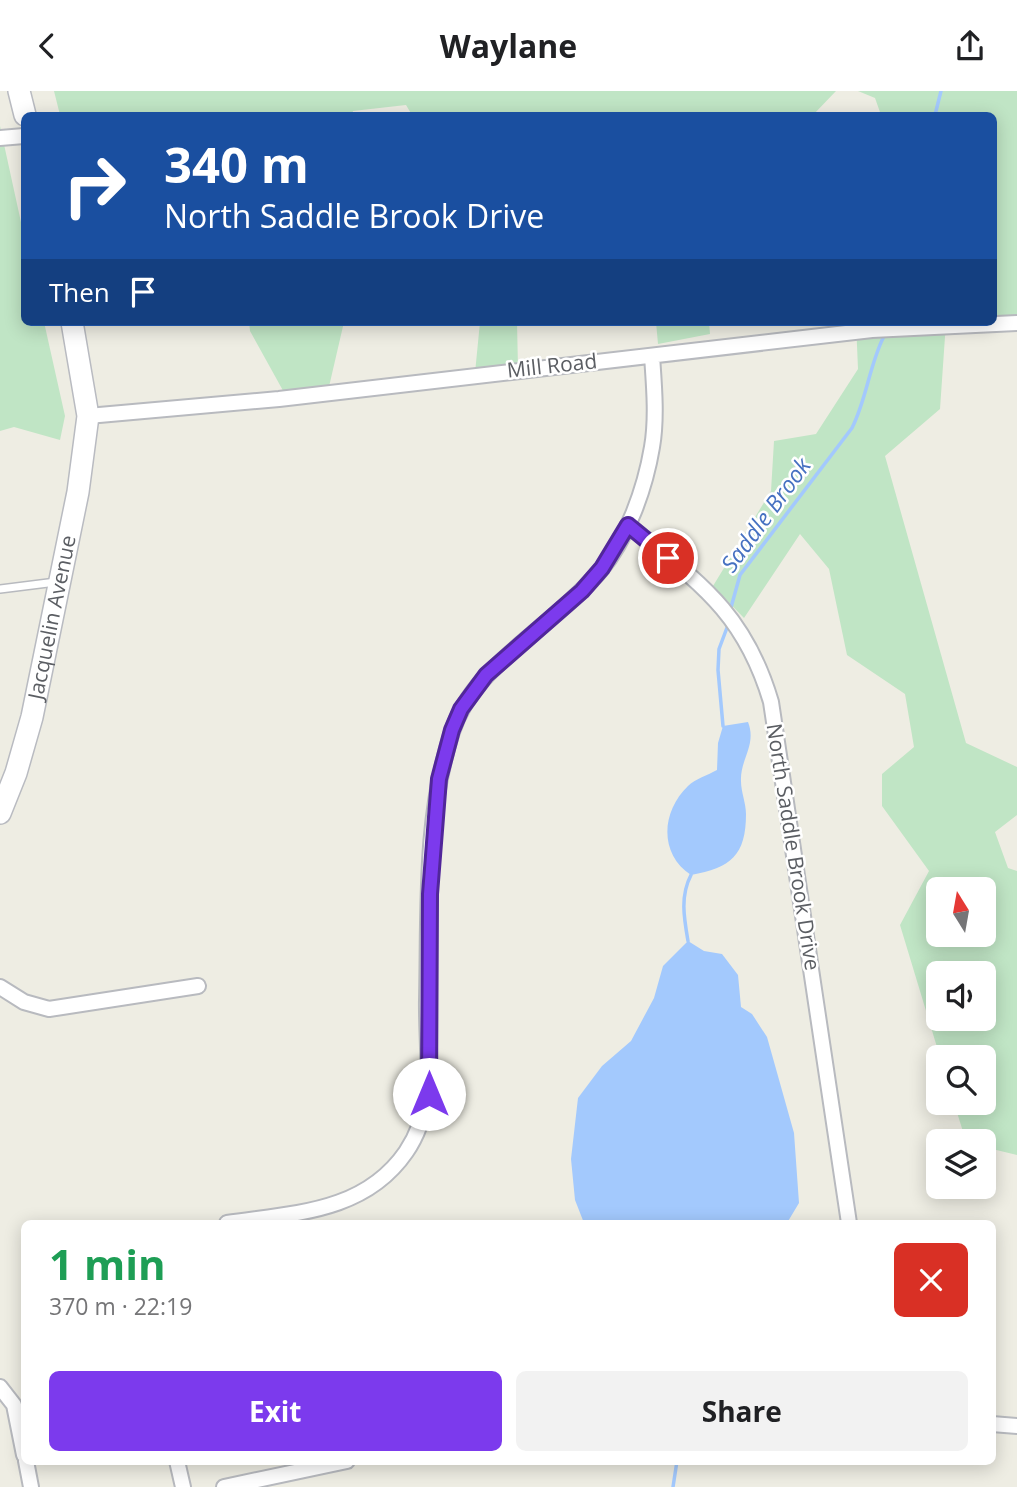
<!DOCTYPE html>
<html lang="en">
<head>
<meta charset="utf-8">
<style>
  :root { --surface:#fff; --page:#f2f2f2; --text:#202124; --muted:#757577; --accent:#7c3aed }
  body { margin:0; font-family:"Open Sans",sans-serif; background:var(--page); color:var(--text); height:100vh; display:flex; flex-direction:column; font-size:26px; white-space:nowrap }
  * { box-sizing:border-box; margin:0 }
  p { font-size:23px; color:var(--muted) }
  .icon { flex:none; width:38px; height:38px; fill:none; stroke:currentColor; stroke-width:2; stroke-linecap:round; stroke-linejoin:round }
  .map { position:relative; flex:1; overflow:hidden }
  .side { position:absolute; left:21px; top:1129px; width:975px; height:245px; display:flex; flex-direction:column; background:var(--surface); border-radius:10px; box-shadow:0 4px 18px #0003 }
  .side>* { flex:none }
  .hud { position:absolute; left:21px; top:21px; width:976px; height:214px; border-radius:10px; box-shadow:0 4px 18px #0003; background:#1a4fa0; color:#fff; overflow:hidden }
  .needle { width:46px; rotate:349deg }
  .controls { position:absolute; left:926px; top:786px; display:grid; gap:14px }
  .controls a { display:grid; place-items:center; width:70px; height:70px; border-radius:10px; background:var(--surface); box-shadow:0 4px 18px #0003; font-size:35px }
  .pin { position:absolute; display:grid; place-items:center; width:60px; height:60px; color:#fff; margin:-30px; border:4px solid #fff; border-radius:50%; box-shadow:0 2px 7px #0007 }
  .me { position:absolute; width:77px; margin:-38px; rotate:0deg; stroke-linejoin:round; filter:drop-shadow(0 0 5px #0008) }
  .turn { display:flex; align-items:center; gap:24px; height:147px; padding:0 28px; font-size:32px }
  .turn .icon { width:91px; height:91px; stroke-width:2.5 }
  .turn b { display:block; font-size:49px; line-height:60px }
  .then { display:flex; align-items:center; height:66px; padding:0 28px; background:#0003; gap:14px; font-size:26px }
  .round { display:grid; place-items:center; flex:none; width:74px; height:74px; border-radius:10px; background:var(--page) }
  .headline { display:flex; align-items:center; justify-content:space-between; height:119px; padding:0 28px }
  h1 { font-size:42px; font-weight:700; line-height:52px; color:#1e9e55 }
  .action { display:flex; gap:14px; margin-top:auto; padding:14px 28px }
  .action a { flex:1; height:80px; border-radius:10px; background:var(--accent); color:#fff; font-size:28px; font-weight:700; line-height:80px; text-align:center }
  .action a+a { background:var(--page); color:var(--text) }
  header { display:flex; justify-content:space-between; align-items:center; height:91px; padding:0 28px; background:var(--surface); font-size:32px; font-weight:700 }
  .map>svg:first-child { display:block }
</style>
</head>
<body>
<header><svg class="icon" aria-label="back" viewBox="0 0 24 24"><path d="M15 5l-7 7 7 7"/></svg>Waylane<svg class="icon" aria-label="share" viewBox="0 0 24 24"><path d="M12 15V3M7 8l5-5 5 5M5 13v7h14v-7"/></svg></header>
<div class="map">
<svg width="1017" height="1396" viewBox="0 0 1017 1396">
  <rect width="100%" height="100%" fill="#eeede3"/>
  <path fill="#c0e5c5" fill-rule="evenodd" d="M54,0H836L813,24H412L406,14L353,20L352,24H60Z
    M858,0H1017V226H994V24H881L875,7Z
    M0,35L24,145V231H44L65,325L60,349L14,336L0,340Z
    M249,231H344L328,300L286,305L250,240Z
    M480,231H517L518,277L475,282Z
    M656,231H709L710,243L658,253Z
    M856,231H946L940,318L885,365L966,652L1017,676V724L995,741L1008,777L1017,780V1064L984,1056V1050H966L954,1012H984V966H940L900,834L929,780L882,715V683L914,656L905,603L847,564L829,478L800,443L744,527L713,495L771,400L774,350L816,343L858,278ZM938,798H984V844H938ZM938,882H984V928H938Z"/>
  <path fill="#a3c9fd" d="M748,631C757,654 740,668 741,690C741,701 746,712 746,723C746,764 731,777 691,784C659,763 661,721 688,695C695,688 708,684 717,679L718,652L723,635Z
    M688,850L704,860L722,863L738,884L741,916L752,923L767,946L794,1042L799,1112L787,1132H584L575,1109L571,1068L578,1007L602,975L631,950L654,907L663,875Z"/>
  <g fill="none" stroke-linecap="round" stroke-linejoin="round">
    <path stroke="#a3c9fd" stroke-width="3.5" d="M935,24L941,0
      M730,520L740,484L852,337C867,307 869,275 884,245
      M723,635L718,579L719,558L728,534
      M688,850C684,827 680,805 691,784
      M673,1396L677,1370"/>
    <g stroke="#b8babf" stroke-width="10">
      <path id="service" d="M0,498L56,491"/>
    </g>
    <g stroke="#b8babf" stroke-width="18">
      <path id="minor" d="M0,47L24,45
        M88,325L279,308L872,239L1017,232
        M628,434C698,491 744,520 771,611L849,1132
        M0,896L24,911L49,918L198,895
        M227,1132C293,1122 364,1122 406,1061C438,1014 426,963 427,909C429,821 424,726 452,641C465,600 497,573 529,546C553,525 579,505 600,480C627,448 645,398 652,356C657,327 654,294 652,265
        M0,1296L14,1314L24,1364
        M992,1333L1017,1335
        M26,1370L31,1396
        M177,1370L183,1396
        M224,1396L347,1370"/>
    </g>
    <g stroke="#b9bbc1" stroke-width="24">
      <g id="secondary">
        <path d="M19,0L25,24"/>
        <path id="s1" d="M0,722L16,682L32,626L78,401L88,325L72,231"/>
      </g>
    </g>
    <use href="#service" stroke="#fff" stroke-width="7"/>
    <use href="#minor" stroke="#fff" stroke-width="14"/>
    <use href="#secondary" stroke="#fff" stroke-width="21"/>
  </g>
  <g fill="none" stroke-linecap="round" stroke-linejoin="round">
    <g stroke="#51269a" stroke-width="18">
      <path id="route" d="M429,1003L430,803L439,688L452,639L461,618L486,584L582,500L602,477L628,434L668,467"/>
    </g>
    <use href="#route" stroke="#7c3aed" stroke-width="12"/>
  </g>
  <g text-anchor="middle" stroke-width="5" stroke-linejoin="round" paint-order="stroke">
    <g font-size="21" fill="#5b5e63" stroke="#fff">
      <text transform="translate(552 275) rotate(-6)" y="7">Mill Road</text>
      <text dy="7" stroke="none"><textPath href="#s1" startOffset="203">Jacquelin Avenue</textPath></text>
      <text transform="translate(793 756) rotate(81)" y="7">North Saddle Brook Drive</text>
    </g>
    <g font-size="23" font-style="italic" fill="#4671c1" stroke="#fff">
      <text transform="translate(766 424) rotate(-54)" y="8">Saddle Brook</text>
    </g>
  </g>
</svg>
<div class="controls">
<a><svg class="needle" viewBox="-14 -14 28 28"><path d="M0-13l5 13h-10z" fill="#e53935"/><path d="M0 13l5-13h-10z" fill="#757577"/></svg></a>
<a><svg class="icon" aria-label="sound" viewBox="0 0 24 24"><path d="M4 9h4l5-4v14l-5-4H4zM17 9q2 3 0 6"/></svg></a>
<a><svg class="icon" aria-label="search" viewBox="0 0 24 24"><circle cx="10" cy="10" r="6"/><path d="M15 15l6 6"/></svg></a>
<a><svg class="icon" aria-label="layers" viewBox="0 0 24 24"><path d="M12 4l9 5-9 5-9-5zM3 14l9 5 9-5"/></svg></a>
</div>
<div class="pin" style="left:668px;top:467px;background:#d93025"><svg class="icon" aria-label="arrive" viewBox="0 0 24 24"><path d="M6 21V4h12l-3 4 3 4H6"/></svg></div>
<svg class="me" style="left:429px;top:1003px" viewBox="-20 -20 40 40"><circle r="19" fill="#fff"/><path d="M0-13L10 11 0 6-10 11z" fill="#7c3aed"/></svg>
<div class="hud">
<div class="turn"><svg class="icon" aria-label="right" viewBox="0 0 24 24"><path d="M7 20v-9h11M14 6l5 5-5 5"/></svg><div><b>340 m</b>North Saddle Brook Drive</div></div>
<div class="then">Then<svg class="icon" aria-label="arrive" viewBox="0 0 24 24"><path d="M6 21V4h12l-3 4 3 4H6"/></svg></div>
</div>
<section class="side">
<div class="headline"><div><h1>1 min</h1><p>370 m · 22:19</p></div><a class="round" style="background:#d93025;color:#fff"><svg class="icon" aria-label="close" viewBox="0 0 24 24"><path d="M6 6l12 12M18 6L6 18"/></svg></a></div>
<div class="action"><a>Exit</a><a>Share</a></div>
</section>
</div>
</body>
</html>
